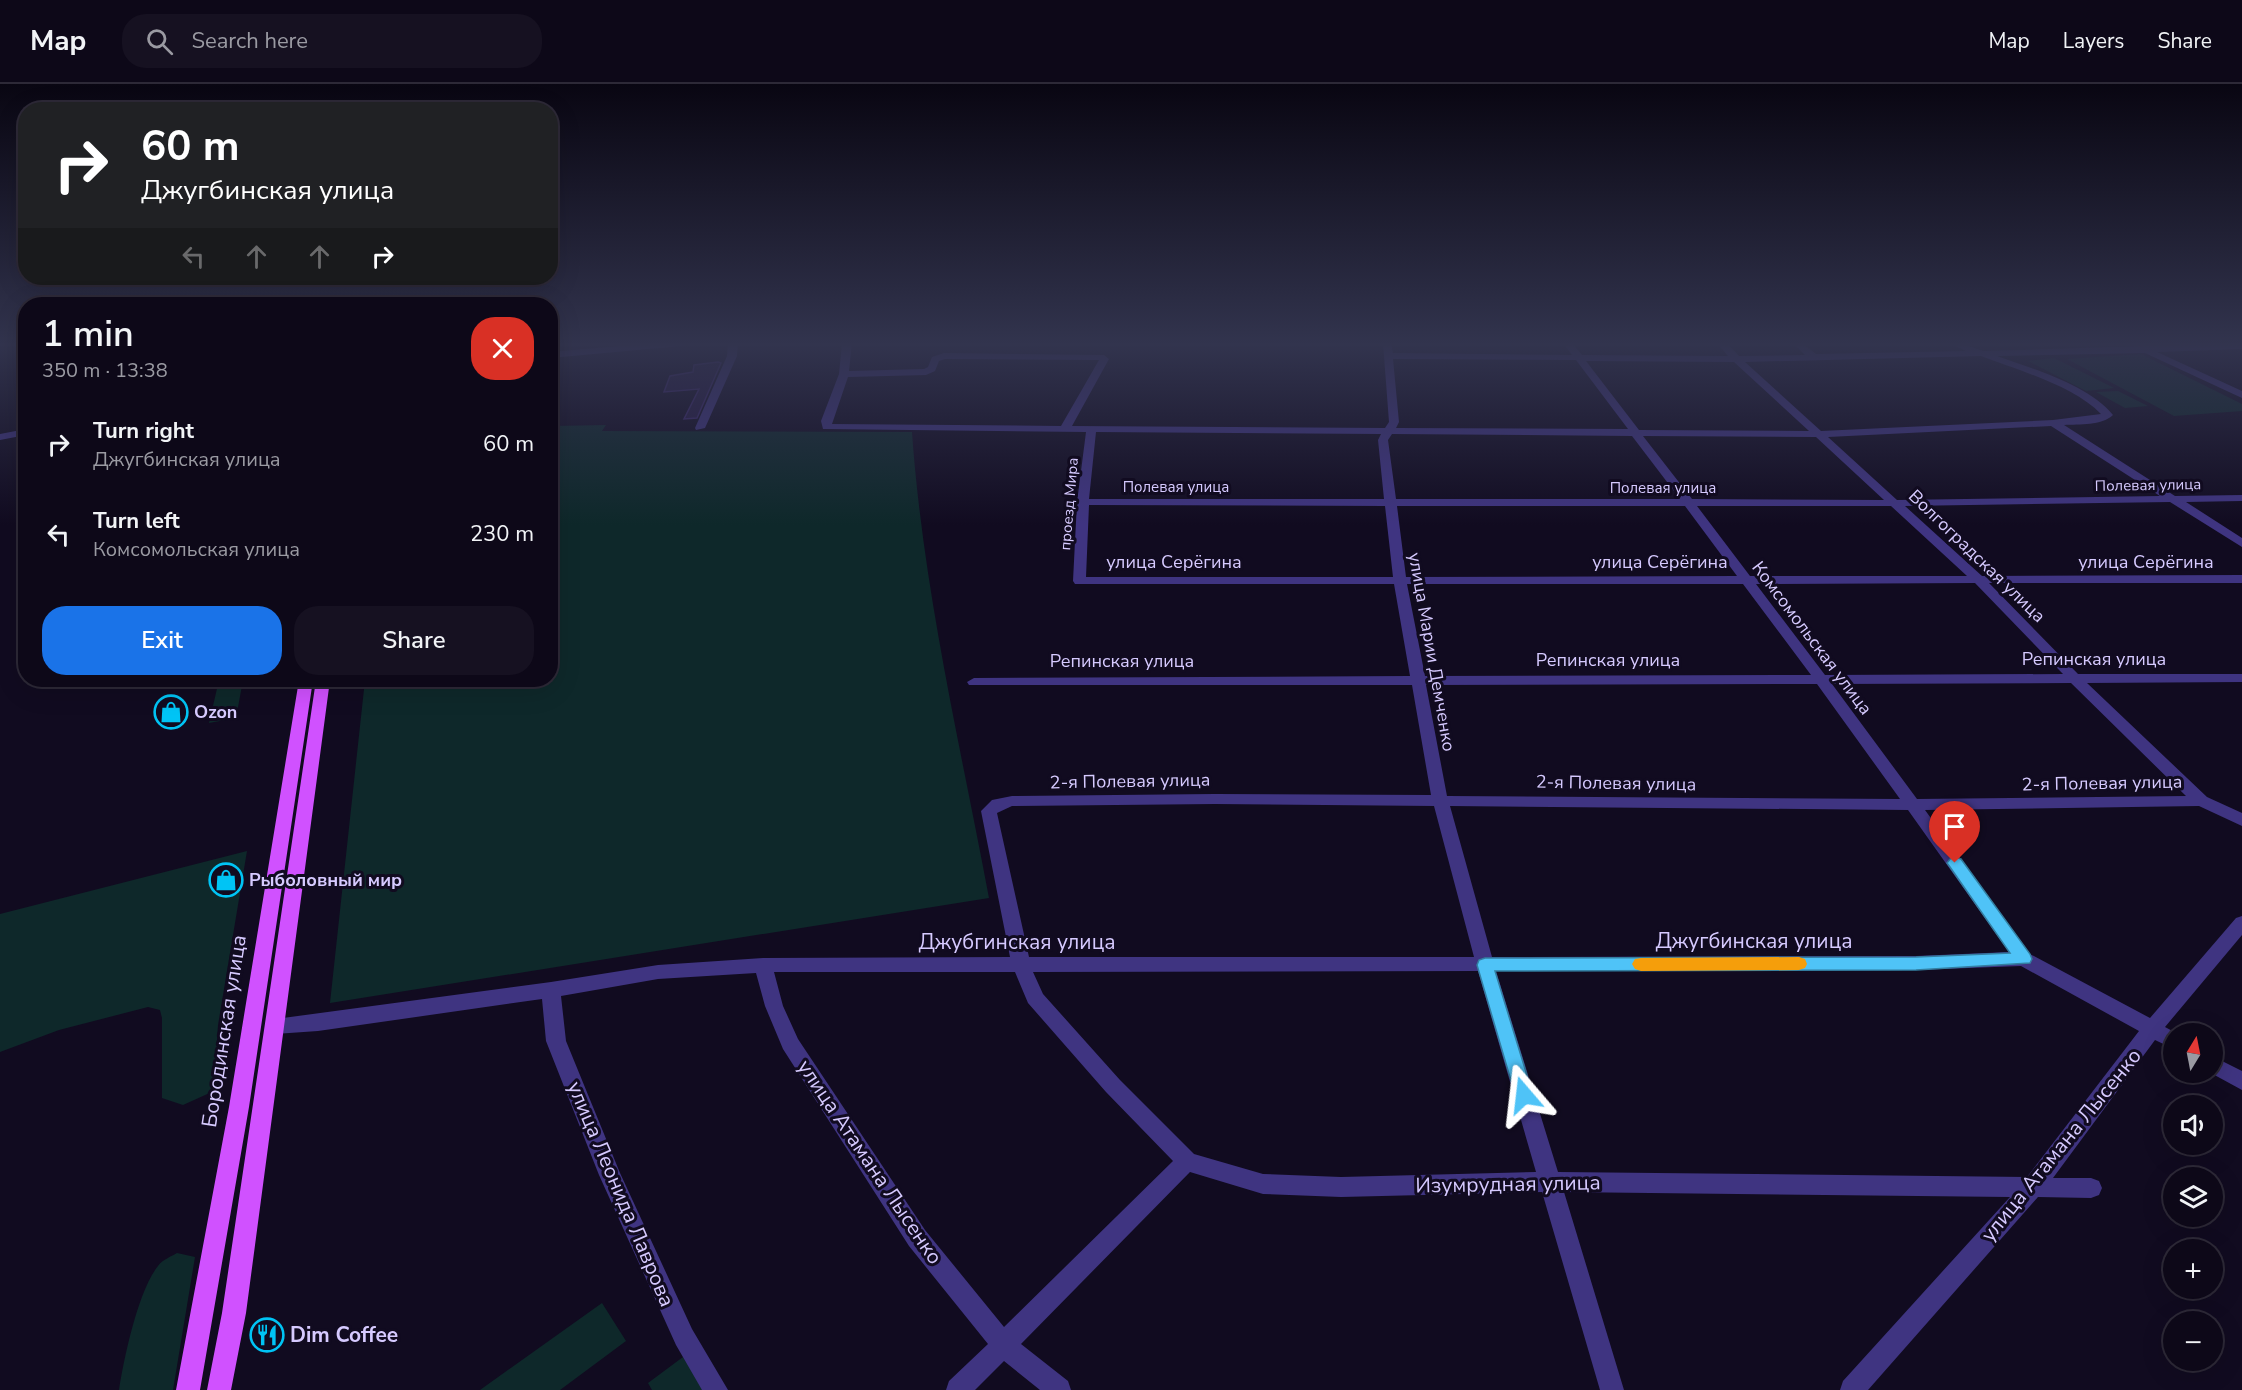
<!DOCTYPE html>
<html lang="en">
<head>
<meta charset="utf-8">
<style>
  :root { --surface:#0d0818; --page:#161121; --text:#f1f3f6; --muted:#9a9aa2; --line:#2d2937; --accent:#1a73e8 }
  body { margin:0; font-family:"Nunito Sans",sans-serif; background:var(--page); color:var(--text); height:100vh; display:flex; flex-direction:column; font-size:22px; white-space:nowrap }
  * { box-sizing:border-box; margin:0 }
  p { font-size:20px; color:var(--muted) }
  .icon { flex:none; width:33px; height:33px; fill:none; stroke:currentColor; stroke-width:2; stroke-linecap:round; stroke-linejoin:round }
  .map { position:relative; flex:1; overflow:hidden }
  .drawer { position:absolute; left:18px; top:213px; width:540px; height:390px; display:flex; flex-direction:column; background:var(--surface); border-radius:24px; box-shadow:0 6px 24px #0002,0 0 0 2px var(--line) }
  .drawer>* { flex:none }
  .hud { position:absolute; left:18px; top:18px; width:540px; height:183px; border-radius:24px; box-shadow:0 6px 24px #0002,0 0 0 2px var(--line); background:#202124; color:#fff; overflow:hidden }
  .needle { width:39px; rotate:10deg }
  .fabs { position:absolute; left:2163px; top:939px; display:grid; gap:12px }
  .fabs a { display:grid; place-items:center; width:60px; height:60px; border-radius:50%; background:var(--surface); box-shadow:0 6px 24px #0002,0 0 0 2px var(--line); font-size:30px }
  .pin { position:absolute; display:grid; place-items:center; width:51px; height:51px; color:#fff; margin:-62px -26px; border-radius:50% 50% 50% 0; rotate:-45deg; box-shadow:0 0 6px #0007 }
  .pin .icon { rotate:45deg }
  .me { position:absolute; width:66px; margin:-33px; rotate:343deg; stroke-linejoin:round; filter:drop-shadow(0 0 4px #0008) }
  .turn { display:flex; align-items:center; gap:21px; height:126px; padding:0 24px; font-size:27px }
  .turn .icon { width:78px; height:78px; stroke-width:2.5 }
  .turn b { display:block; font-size:42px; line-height:51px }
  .lanes { display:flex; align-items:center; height:57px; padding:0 24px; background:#0003; justify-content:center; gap:30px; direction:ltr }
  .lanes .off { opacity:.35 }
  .round { display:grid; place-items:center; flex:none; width:63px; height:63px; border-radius:24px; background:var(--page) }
  .summary { display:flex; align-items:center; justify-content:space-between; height:102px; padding:0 24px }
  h1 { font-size:36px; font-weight:600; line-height:45px }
  .cta { display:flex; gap:12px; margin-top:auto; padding:12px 24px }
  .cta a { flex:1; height:69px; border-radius:24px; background:var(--accent); color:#fff; font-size:24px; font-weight:600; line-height:69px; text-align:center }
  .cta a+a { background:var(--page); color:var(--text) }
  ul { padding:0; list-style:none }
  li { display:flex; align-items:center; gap:18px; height:90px; padding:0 24px }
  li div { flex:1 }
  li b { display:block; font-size:22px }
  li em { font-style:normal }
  header { display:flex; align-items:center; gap:36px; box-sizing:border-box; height:84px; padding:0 30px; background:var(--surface); border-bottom:2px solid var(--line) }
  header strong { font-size:28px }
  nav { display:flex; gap:33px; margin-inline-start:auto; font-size:21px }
  .search { width:420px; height:54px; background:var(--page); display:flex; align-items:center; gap:15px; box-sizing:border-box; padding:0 21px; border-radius:24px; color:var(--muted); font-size:22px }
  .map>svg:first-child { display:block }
</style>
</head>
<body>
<header>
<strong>Map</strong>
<div class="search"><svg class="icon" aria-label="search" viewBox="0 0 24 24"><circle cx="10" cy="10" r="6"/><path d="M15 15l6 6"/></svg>Search here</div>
<nav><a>Map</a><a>Layers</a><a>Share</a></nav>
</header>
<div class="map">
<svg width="2242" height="1306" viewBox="0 0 2242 1306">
  <rect width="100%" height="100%" fill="#110b20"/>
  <path fill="#0e282a" d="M2141,270L2242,320V327L2174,332L2067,275Z
    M2054,274L2114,304L2086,307L2028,277Z
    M2118,307L2148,322L2125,324L2096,308Z
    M606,341L602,347L912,348C923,504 960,660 989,814L330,919L365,596H550L551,342Z
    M219,596H243L236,634L209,639Z
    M247,767L218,941L214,1007L183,1021L162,1014V934L160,926L148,923L59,946L0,968V830Z
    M177,1169L195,1173L173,1306H119C124,1274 138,1207 158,1182C162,1176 172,1172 177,1169Z
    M602,1219L626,1257L560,1306H480Z
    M683,1273L704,1306H652L648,1299Z"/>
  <path fill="#241742" stroke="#3d276f" stroke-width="1.5" d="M718,278L721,279L697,334L684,335L699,305L664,308L670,292L693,288L694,281Z"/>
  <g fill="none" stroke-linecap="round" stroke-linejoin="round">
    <path fill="#3f3481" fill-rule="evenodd" d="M655,259H686L681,262L550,274V268Z
      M728,259H738L737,272L705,344L696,346L695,344L727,272Z
      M842,259H852L849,287L924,285L928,283L932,273L944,269L1104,271L1109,275L1072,342L1385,344L1389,338L1383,259H1391L1393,269L1572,271L1563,259H1572L1582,271L1728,272L1717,259H1727L1739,272L1805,271L1793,259H1802L1816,270L1966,267L1949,259H1960L1983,267L2242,259V265L2157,268L2242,307V314L2145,269L1997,272C2033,285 2089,301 2113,331C2101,342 2080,340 2064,341L2175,412L2242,411V417L2186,418L2242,454V463L2170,418L1905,422L1982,492L2242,491V499H1989L2078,590H2242V598L2087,599L2207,713L2242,729V742L2199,722L1925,726L2030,870L2150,934L2236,834L2242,832V851L2165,943L2178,950H2174V965L2155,956L2053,1094H2091L2099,1097L2102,1104L2099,1111L2091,1114L2038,1113L1868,1306H1840L1843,1297L2010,1113L1564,1108L1624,1306H1600L1542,1108L1341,1113L1263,1110L1190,1088L1021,1260L1068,1297L1071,1306H1040L1004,1277L975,1306H946L949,1297L988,1260L909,1162L783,965L765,922L756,889L658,895L561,912L566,957L620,1089L692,1245L728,1306H702L676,1261L599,1091L546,957L542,915L318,947L275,950L268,948L265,942L268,936L551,898L658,881L763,874L1010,873L981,727L992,716L1012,712L1215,710L1431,711L1412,601H969L967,598L974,594L1410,592L1394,500H1075L1073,497L1077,418L1086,348L823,345L821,337L839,290ZM1981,272C2018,286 2074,302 2101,330L2053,336L1821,347L1745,278ZM945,275L1099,276L1061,342L832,340L848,293L926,291L935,287L939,277ZM1393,275L1576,276L1628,345L1396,344L1399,338ZM1586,277L1734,278L1809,347L1639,346ZM2051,342L2160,412L1897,416L1828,353ZM1096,348L1381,350L1378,356L1384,415H1089ZM1392,350L1632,352L1680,415H1396L1388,356ZM1643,352L1816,353L1884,416L1692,415ZM1089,421L1385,422L1393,493H1086ZM1397,422H1685L1737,492L1406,493ZM1697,422H1891L1967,492H1750ZM1975,499L2063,590L1825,591L1756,500ZM1407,500H1743L1811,591L1425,592ZM2071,599L2186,712L1917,715L1832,600ZM1817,600L1900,715L1447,712L1426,601ZM1215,720L1434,722L1474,873H1029L997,729L1012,722ZM1450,722L1908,726L2009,868L1916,872L1492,873ZM2021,882L2139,947L2027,1093L1558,1088L1496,887L1916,886ZM1478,887L1536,1088L1341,1093L1263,1090L1194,1070L1120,996L1043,910L1033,888ZM774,888H1015L1028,919L1106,1008L1173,1077L1004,1243L925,1146L798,955L783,922Z
      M26,345V351L0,356V350Z
      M2212,972L2242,987V1006L2209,988H2212Z"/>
    <path fill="#d051ff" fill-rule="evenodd" d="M299,596H313L249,1023L200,1306H176L229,1023Z
      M316,596H330L246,1229L231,1306H207L222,1229Z"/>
  </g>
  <linearGradient id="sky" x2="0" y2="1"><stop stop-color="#090612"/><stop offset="0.59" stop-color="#32344e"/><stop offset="1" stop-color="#32344e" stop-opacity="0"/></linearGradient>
  <rect width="2242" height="441" fill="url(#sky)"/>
  <path fill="#4fc3f7" stroke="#337fa1" stroke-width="1.5" d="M1955,773L1961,775L2030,870L2032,875L2030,879L1916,886L1495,887L1533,1011L1531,1017L1524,1019L1517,1017L1477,881L1479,876L1485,874L1916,873L2010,869L1950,783L1947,779L1950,775Z"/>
  <path fill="#f59e0b" d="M1799,873L1805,875L1807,880L1805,884L1799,886L1641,887L1635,885L1632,880L1635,875L1641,874Z"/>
  <defs>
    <g id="shop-ring" transform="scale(1.725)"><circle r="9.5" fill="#110b20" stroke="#00c4f5" stroke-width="1.5"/><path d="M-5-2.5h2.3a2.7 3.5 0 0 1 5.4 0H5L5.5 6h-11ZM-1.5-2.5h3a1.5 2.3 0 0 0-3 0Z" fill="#00c4f5"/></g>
    <g id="restaurant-ring" transform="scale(1.725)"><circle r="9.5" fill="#110b20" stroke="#00c4f5" stroke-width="1.5"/><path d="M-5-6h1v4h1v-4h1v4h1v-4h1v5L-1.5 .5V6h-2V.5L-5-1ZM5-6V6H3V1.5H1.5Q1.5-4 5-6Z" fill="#00c4f5"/></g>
  </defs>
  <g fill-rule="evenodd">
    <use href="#shop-ring" x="171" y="628"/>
    <use href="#shop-ring" x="226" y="796"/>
    <use href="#restaurant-ring" x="267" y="1251"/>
  </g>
  <g text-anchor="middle" stroke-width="6" stroke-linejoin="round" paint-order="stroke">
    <g font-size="15" fill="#d6caff" stroke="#110b20">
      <text transform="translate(2148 401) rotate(-1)" y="5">Полевая улица</text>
      <text x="1176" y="408">Полевая улица</text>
      <text x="1663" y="409">Полевая улица</text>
      <text transform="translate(1069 420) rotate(-85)" y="5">проезд Мира</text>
    </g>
    <g font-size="18" fill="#d6caff" stroke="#110b20">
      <text transform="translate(1977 472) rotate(44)" y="6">Волгоградская улица</text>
      <text x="1174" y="484">улица Серёгина</text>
      <text x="1660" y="484">улица Серёгина</text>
      <text x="2146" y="484">улица Серёгина</text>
      <text transform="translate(1812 554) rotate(53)" y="6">Комсомольская улица</text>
      <text transform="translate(1432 568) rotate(80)" y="6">улица Марии Демченко</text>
      <text x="2094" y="581">Репинская улица</text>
      <text x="1608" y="582">Репинская улица</text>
      <text x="1122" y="583">Репинская улица</text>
      <text transform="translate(1130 697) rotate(-1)" y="6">2-я Полевая улица</text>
      <text transform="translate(1616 699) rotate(1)" y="6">2-я Полевая улица</text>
      <text transform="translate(2102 699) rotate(-1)" y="6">2-я Полевая улица</text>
    </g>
    <g font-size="18" font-weight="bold" fill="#d6caff" stroke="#110b20" text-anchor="start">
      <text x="194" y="634">Ozon</text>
      <text x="249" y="802">Рыболовный мир</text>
    </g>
    <g font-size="21" fill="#d6caff" stroke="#110b20">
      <text x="1754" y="864">Джугбинская улица</text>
      <text x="1017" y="865">Джубгинская улица</text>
      <text transform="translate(224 947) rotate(-81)" y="7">Бородинская улица</text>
      <text transform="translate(2061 1061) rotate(-51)" y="7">улица Атамана Лысенко</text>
      <text transform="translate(870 1078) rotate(56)" y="7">улица Атамана Лысенко</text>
      <text transform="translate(1508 1100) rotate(-1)" y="7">Изумрудная улица</text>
      <text transform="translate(621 1110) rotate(67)" y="7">улица Леонида Лаврова</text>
    </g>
    <g font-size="21" font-weight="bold" fill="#d6caff" stroke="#110b20" text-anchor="start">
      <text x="290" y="1258">Dim Coffee</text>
    </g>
  </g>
</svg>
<div class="fabs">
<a><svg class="needle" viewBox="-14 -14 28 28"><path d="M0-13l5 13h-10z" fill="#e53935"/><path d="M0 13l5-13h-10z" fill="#9a9aa2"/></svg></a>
<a><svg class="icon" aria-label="sound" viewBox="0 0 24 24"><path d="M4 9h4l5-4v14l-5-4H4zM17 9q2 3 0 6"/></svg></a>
<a><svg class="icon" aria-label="layers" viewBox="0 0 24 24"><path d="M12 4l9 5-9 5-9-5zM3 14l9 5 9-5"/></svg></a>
<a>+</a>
<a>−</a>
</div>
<div class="pin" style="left:1955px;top:779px;background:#d93025"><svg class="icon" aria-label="arrive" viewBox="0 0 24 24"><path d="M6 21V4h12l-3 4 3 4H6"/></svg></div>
<svg class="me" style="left:1524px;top:1011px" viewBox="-20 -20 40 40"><path d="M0-17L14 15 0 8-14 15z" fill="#4fc3f7" stroke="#fff" stroke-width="4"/></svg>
<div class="hud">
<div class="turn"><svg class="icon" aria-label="right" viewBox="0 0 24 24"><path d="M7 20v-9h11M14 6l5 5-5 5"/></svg><div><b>60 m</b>Джугбинская улица</div></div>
<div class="lanes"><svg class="icon off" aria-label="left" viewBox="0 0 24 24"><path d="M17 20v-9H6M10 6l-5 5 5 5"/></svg><svg class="icon off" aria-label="ahead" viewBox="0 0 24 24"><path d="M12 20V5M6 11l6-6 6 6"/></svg><svg class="icon off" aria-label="ahead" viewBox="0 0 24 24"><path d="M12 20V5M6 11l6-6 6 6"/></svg><svg class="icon" aria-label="right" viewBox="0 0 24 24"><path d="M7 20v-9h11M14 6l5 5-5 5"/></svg></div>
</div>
<section class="drawer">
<div class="summary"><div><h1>1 min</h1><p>350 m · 13:38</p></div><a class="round" style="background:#d93025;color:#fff"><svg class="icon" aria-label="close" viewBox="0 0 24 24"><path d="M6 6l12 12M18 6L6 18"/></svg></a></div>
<ul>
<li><svg class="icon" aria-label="right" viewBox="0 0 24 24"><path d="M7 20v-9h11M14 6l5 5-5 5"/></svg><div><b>Turn right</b><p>Джугбинская улица</p></div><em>60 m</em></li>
<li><svg class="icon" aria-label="left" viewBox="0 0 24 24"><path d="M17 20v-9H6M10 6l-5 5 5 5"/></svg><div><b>Turn left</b><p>Комсомольская улица</p></div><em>230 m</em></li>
</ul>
<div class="cta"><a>Exit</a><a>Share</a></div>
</section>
</div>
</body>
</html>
